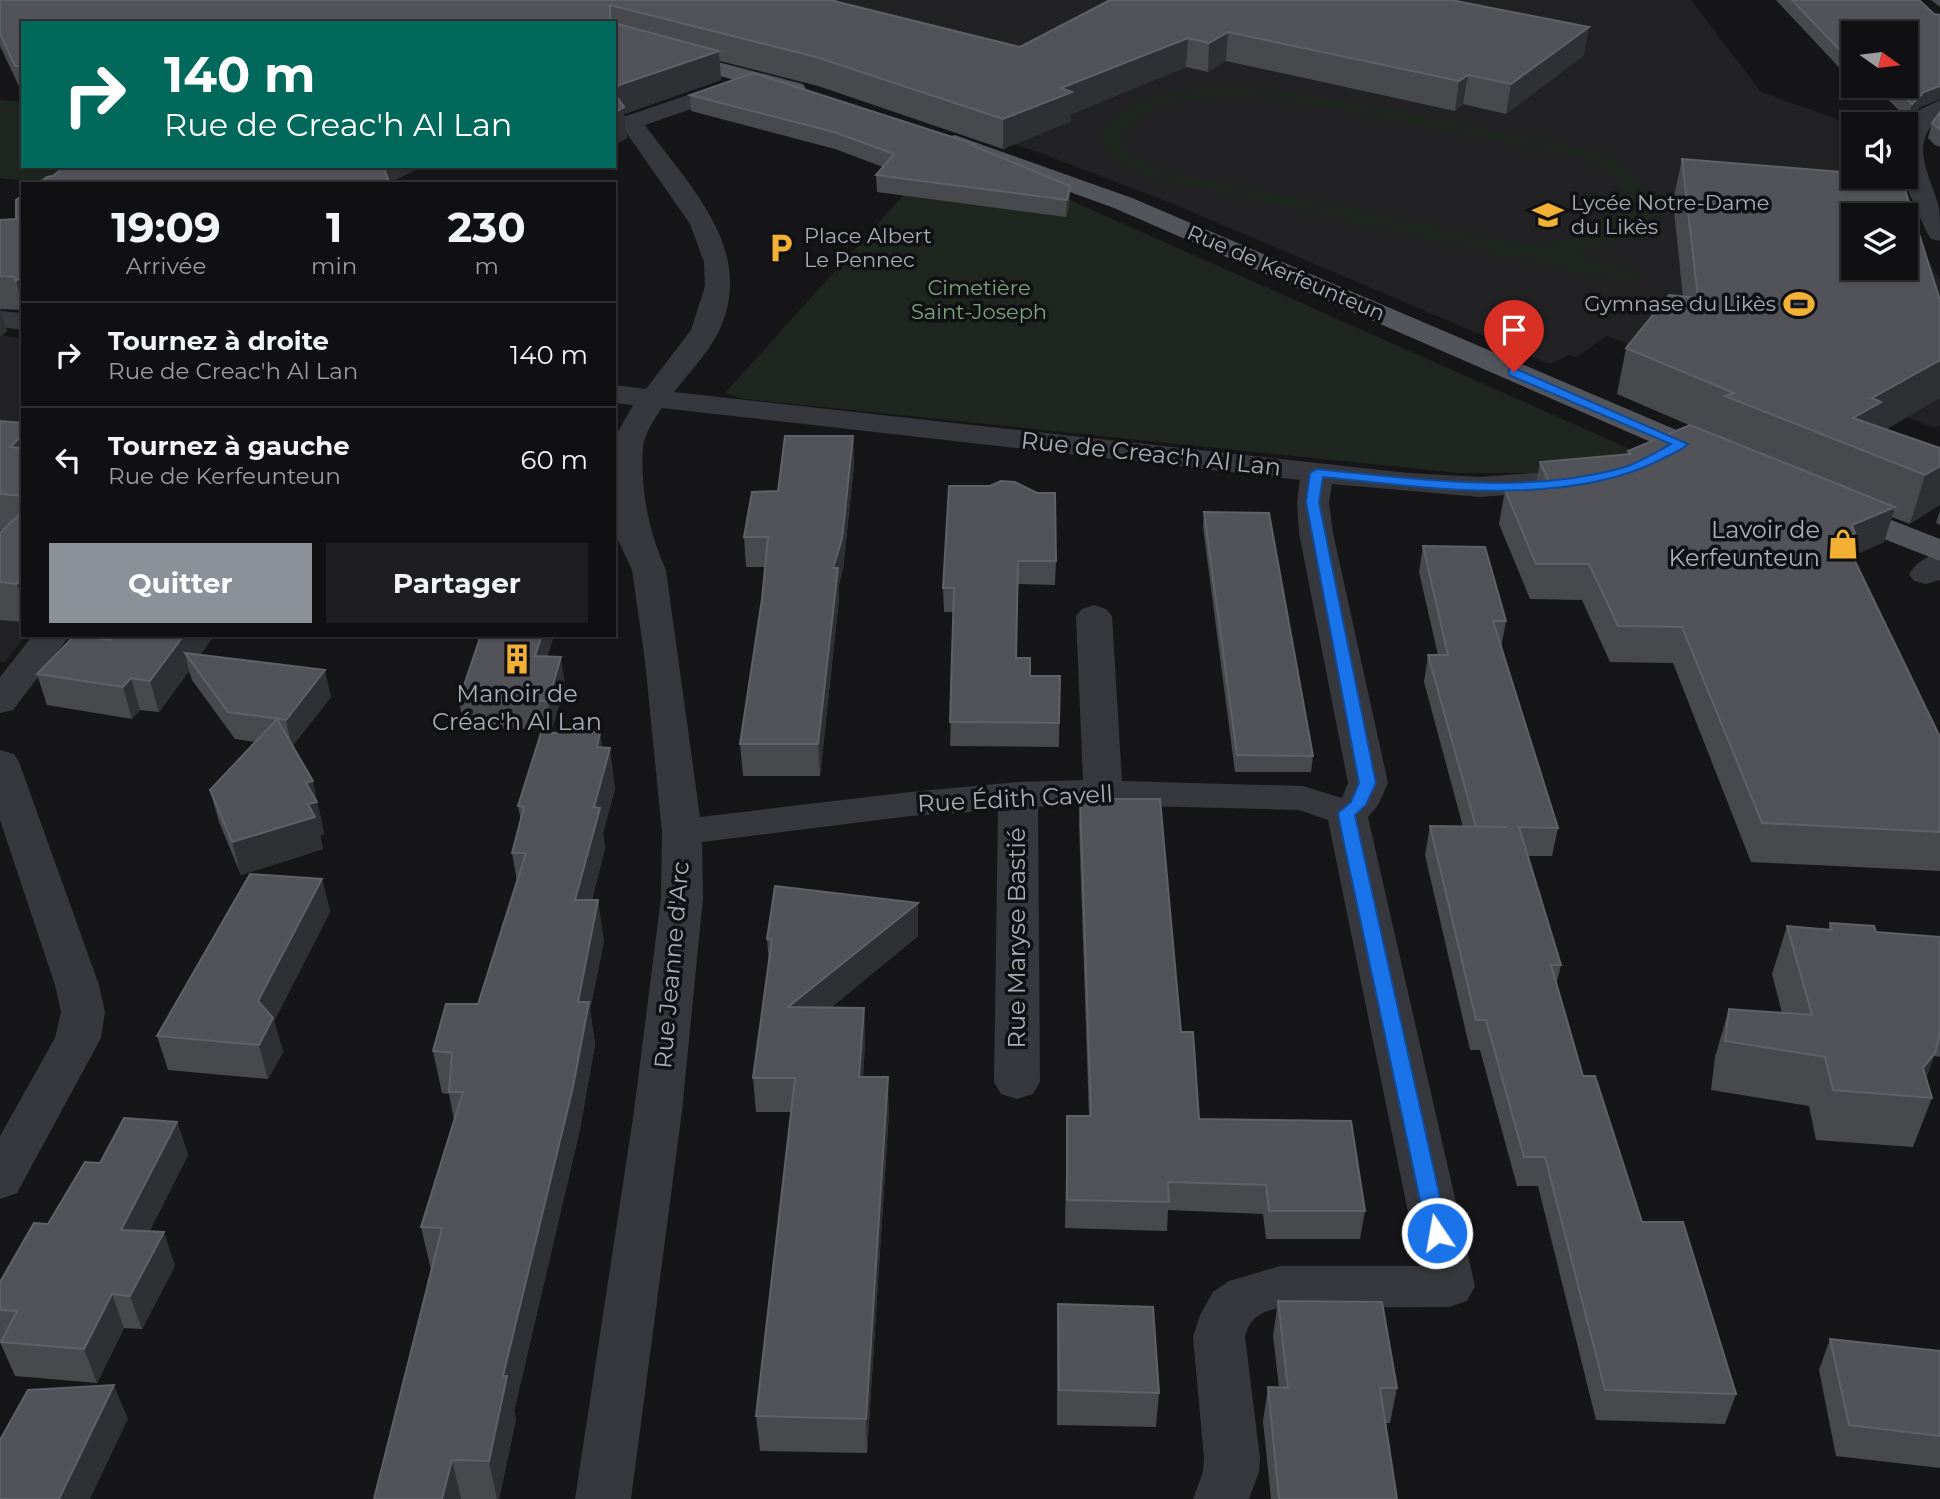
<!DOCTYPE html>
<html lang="fr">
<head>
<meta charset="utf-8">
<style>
  :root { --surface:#101012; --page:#1e1e20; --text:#f1f3f6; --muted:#9c9d9f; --line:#303032; --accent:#8c9099 }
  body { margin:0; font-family:Montserrat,sans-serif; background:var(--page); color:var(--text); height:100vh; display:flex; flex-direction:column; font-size:26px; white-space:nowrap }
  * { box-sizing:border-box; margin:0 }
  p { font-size:23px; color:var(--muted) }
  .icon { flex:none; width:38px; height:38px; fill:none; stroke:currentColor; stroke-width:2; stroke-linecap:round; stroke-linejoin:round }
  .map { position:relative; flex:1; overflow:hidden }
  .side { position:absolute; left:21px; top:182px; width:595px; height:455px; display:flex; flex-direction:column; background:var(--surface); border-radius:0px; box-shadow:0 2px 5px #0004,0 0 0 2px var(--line) }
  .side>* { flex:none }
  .guide { position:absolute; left:21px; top:21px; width:595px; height:147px; border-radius:0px; box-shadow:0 2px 5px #0004,0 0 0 2px var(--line); background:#00695c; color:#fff; overflow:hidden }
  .needle { width:46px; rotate:104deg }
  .fabs { position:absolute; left:1841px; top:21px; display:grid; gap:14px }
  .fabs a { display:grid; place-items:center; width:77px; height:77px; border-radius:0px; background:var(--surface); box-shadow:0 2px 5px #0004,0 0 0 2px var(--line); font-size:35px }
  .pin { position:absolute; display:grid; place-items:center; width:60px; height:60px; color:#fff; margin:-72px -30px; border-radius:50% 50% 50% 0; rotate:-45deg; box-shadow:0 0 7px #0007 }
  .pin .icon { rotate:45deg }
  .me { position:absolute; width:77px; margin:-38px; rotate:348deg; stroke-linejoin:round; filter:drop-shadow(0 0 5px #0008) }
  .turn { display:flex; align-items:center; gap:24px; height:147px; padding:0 28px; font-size:32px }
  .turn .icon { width:91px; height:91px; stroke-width:2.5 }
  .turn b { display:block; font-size:49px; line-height:60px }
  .eta { display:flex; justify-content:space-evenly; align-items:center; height:119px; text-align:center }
  .eta b { font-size:42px; font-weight:700; line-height:49px }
  .primary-button { display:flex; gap:14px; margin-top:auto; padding:14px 28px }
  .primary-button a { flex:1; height:80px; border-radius:0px; background:var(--accent); color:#fff; font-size:28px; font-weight:700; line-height:80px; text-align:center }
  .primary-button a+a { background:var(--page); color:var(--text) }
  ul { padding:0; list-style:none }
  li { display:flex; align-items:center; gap:21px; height:105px; padding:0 28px; border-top:2px solid var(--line) }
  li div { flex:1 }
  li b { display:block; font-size:26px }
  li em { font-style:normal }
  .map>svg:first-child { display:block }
</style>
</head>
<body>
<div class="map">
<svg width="1940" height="1499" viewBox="0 0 1940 1499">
  <rect width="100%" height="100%" fill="#161618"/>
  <path fill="#222225" d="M509,0H1691L1761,92L1853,125V268H1906L1913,235L1940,280V425L1935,428L1862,400L1657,354L1606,336L1577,357L1569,355L1550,364L1171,203L1043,154L939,119L614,23Z
    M0,335L23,339V635H26L5,662H0Z"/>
  <path fill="#1e261f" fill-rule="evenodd" d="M1214,86C1341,91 1471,127 1595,151C1628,165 1652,176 1653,215C1634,244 1607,245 1577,255L1643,271L1633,285L1177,184C1147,177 1105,171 1101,134C1122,95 1175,91 1214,86ZM1220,98H1273L1573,157C1600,166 1622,174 1625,206C1601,238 1559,244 1522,244L1197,177C1169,171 1128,169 1126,134C1144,102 1187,99 1220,98Z
    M0,100L23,102V166H233L63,184L0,178Z
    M917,180L1070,200L1639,453L1552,473H1459L744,399L725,393Z"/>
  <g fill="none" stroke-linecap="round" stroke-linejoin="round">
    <path fill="#37383d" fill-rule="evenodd" d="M741,77L752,84L749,89L645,125C689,186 757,250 719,331C709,352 689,373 674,392L1408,473L1480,477L1589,469L1600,472L1605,479L1600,486L1589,489L1480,497L1332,484L1329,502L1333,533L1388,783L1378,805L1368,817L1475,1286L1467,1301L1449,1307L1280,1308C1261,1311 1249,1318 1245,1337L1260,1458L1259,1472L1249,1499H1193L1203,1472L1204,1458L1193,1337L1200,1315L1213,1292L1229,1281L1280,1266H1419L1328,820L1299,810L1069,804L1038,807L1040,1082L1033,1094L1017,1099L1001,1094L994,1082L998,810L910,816L702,842L703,898L682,1111L631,1499H575L634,1111L661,898L662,832L645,661L632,570L618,540L615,523L614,439L633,405L614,403V385L646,389L691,330L705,286L704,262L690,224L619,122L623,117ZM662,408L1300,480L1297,502L1299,533L1348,783L1342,798L1303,786L1122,781L1112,616L1106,609L1094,605L1082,609L1076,616L1083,780L1018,782L910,792L700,817L666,570C649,533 640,489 643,447C644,435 654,419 662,408Z
      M1940,100V118C1907,143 1931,176 1939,208C1940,218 1940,231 1940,241L1931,239L1927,233L1902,177H1906V125L1921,109Z
      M0,311L23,313V330L0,327Z
      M1940,553V580L1926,584L1914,581L1909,574C1917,562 1926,556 1940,553Z
      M33,635H70L13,710L0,713V677Z
      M0,750L14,754L19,762L99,985L105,1012L101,1038L17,1193L0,1199V1136L55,1038L61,1012L55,985L0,820Z"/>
    <path fill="#53555c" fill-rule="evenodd" d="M614,35L803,84L806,89L795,96L614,48Z
      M955,135L1132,198L1721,449L1726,456L1721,463L1710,465L1699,463L1114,208L946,147L943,142L946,137Z
      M1840,500L1940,539V561L1828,517L1824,510L1828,503Z"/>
  </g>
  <path fill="#47494d" d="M0,0H838L835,1L1020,47L1110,0L1584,55L1506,114L1463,104L1455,111L1226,61L1208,72L1186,67L1071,114V121L1003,149L818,86L720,61L721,80L624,114L627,138L614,145V23H23V95L0,46Z
    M1776,0H1919L1934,14L1940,15V99L1920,107L1908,119L1874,86H1906L1853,33V66L1851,64L1848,77Z
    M1931,0H1940V7Z
    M690,95L974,144V146L1070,186V204L1066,217L877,192L876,175L883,167L835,149L691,111Z
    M1940,112V147L1935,145L1928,138L1932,123Z
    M1682,159L1886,429L1940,448L1910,524L1892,517L1884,542L1852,556L1940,737V871L1751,862L1673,663L1610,662L1582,600L1530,599L1499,524L1505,490L1535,489L1540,462L1627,454L1628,451L1689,425L1617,394L1626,348L1683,297L1673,201Z
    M23,195V310L0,309L7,331L0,336V220L16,219Z
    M0,421L23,423V622L0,620V533L3,530H0Z
    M853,436L854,465L843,569L839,584V598L820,776H743L740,744L762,599L765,567H746L744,537L778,491Z
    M990,486L1056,561L1055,585L1018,584L1016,658L1030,676H1060L1059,747L950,746L953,612H944L943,588Z
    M1940,510V525L1936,523Z
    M1204,512L1313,756L1311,772H1235L1203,527Z
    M1423,546L1506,621L1501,648L1558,828L1552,856H1528L1561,965L1556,985L1583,1076L1642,1222L1736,1394L1725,1424L1596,1420L1538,1186H1517L1480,1050H1470L1425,855L1430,826L1463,827L1424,682L1428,655H1438L1419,572Z
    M75,635L201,655L331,697L292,746L320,814L324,834L320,835L323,849L241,875L219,822L210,790L256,742L235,739L192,680L189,671L159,712L140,710L132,719L47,705L37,674Z
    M554,635L547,657L565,685L552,729L464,728L459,700Z
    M600,732L602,748L615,788L603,833L605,848L592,900L604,941L590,1010L595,1044L580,1129L514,1411L516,1419L499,1499H374L431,1270L421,1227L454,1120L449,1094L442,1093L433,1051L478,1004L517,882L512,853L521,821L518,806Z
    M1080,799L1181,1032L1199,1119L1365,1211L1360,1239H1266L1263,1214L1168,1210L1167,1231L1065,1228L1067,1116H1089L1079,825Z
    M322,879L330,912L274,1021L283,1052L268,1079L168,1070L157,1036Z
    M918,903V936L831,1007L864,1008L865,1042L863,1077L889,1111L867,1453L760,1451L756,1416L791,1112H756L753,1078L769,963L767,939Z
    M1830,923L1876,932L1940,937V1057L1934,1056L1926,1078L1932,1098L1913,1147L1816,1140L1809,1106L1711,1090L1715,1057L1729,1009L1782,1013L1772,974L1787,926L1828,930Z
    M177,1122L188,1155L149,1232L175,1266L142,1329L124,1328L97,1383L15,1376L0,1342V1282L48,1224Z
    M1278,1301L1397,1388L1390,1423H1386L1397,1499H1271L1263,1421L1268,1387H1279L1273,1336Z
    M1058,1304L1159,1393L1156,1427L1057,1425V1339Z
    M1830,1339L1940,1351V1468L1836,1456L1819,1370Z"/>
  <path fill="#2f3033" d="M1589,27L1584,55L1506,114L1511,84Z
    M1228,32L1226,61L1208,72L1209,43Z
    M1188,38L1186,67L1071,114V121L1003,149V119L1061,88Z
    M719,51L721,80L624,114L627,138L614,145V91L619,85Z
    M1468,75L1463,104L1455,111L1459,81Z
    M1940,86V99L1920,107L1908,119L1912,104L1924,92Z
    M380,166H423L388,184Z
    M1070,186V204L1066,217L1067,200Z
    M23,275V305L16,281Z
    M0,308L7,331L0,336Z
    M1940,360V398L1870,439L1853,418L1872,398Z
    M23,435V482L10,447Z
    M853,436L854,465L843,569L839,584V598L820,776L818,744L833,568Z
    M1940,466V505L1910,524L1925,475Z
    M1895,507L1884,542L1848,558L1833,547L1852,525Z
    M23,577V603L17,584Z
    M184,635H215L193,665L185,653L189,671L159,712L150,681Z
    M542,635H554L539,684L535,656Z
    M561,657L565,685L552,729L548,701Z
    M325,670L331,697L292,747L286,720Z
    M131,678L140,710L132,719L123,687Z
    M600,732L605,768L610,748L615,788L603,833L605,848L581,941L575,900L597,747Z
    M313,781L324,834L320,835L323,849L241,875L232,842L308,804L306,783Z
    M322,879L330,912L274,1021L283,1052L268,1079L259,1045L258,1001Z
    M598,900L604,941L590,1010L595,1044L580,1129L514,1411L516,1419L499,1499H497L489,1461L503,1376Z
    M918,903V936L791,1041L788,1007Z
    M864,1008L865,1042L861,1111L859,1077Z
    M1935,1053L1919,1097L1923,1068Z
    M888,1077L889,1111L867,1453L866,1419Z
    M177,1122L188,1155L133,1263L121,1230Z
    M164,1232L175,1266L142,1329L130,1296Z
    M112,1294L124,1328L97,1383L84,1349Z
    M114,1385L128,1419L90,1499H59Z
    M452,1460L461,1499H442Z"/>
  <path fill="#525359" stroke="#5f6168" stroke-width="2" fill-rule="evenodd" d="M0,0H830L1020,47L1110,0H1451L1589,27L1511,84L1468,75L1459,81L1228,32L1209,43L1188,38L1061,88L1072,92L1003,119L816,57L610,5V22L612,23H23V66H15L0,34Z
    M1792,0H1919L1934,14L1940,15V86L1924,92L1912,104L1892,86H1906V33H1853V49L1845,41L1852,63Z
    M614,23L719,51L619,85L614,91Z
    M753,73L974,144L971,145L1070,186L1067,200L876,175L894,154L834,132L690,95Z
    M614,93L624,107L614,113Z
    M1940,112V130L1932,123Z
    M1682,159L1853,173V177H1901L1940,300V360L1872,398L1881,402L1853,418L1940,448V466L1925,475L1725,396L1734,393L1626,348L1669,295L1698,298ZM1853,215H1906V268H1853Z
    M65,166H383L390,184H38L47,177L53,176Z
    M23,195V275L16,281L14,277L0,276V220L16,219V200Z
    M0,421L23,423V435L10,447L23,448V496L0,494Z
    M1690,425L1895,507L1852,525L1855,533L1833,547L1852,555L1940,737V832L1762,823L1682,627L1618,626L1589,564H1536L1505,490L1552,489L1540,462L1631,454L1628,451Z
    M785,436H853L842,539L833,568H838L818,744H740L762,599L768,537H744L752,492L778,491Z
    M1001,481L1015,482L1037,493H1055L1056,561H1018L1016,658H1030V676H1060L1059,723L950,722L954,588H943L949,486H990Z
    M23,511V577L17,584L0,582V533Z
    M1204,512L1269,513L1313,756L1237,755Z
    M1423,546L1485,547L1506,621H1493L1558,828L1519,827L1561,965H1551L1583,1076H1595L1642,1222H1683L1736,1394L1605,1390L1545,1157H1524L1486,1020H1476L1430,826L1507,827H1476L1428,655H1448Z
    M75,635L111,640L114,635H184L150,681L131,678L123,687L37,674Z
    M481,635H542L535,656L561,657L548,701L459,700Z
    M185,653L325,670L286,720L228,712Z
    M277,719L313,781L306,783L317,802L308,804L315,817L232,842L210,790Z
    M600,732L597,747L610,748L594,807L600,808L575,900H598L578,1002H589L573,1087L503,1376H507L489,1461L452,1460L442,1499H374L442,1228L421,1227L463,1092H449L452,1053L433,1051L446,1004H478L526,853H512L524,807L518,806L541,733Z
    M1080,799H1160L1181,1032H1193L1199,1119L1351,1121L1365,1211H1269L1266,1185L1168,1182L1169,1202L1067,1200V1116H1091Z
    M250,874L322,879L258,1001L273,1018L259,1045L157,1036Z
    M775,886L918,903L788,1007L864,1008L859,1077H888L866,1419L756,1416L795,1078H753L772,939H767Z
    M1830,923L1874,926L1876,932L1940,937V1033L1935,1053L1923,1068L1932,1098L1833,1090L1825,1057L1725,1041L1729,1009L1812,1015L1787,926L1832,930Z
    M124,1118L177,1122L121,1230L164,1232L130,1296L112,1294L84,1349L1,1342L17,1311L0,1310V1282L34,1223L48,1224L85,1162L100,1163Z
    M1278,1301L1382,1302L1397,1388H1380L1397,1499H1279L1268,1387L1288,1388Z
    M1058,1304L1153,1307L1159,1393L1059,1390Z
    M1830,1339L1940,1351V1436L1849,1425Z
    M114,1385L59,1499H0V1440L28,1390Z"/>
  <path fill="#1a73e8" stroke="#114b97" stroke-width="2" d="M1514,368L1688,444C1681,451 1669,455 1660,460C1565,508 1426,488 1323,477L1319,502L1376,783L1366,805L1355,815L1448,1233L1445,1239H1430L1427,1233L1342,834L1338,813L1351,802L1359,783L1306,502L1310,473L1317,469C1417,479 1523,495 1622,468C1639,463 1656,452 1671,444L1509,375V369Z"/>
  <defs>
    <g id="school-bare" transform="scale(2.415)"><path d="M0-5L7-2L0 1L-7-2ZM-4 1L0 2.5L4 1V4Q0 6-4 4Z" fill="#f2b134" stroke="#111113" stroke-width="2.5" paint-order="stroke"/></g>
    <g id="parking-bare" transform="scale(2.415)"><path d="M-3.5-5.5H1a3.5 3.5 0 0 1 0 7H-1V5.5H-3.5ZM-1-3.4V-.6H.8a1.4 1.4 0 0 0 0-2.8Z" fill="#f2b134" stroke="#111113" stroke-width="2.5" paint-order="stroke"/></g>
    <g id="stadium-bare" transform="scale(2.415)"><path d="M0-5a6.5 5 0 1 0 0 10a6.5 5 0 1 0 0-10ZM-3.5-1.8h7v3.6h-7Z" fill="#f2b134" stroke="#111113" stroke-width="2.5" paint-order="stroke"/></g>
    <g id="shop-bare" transform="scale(2.415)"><path d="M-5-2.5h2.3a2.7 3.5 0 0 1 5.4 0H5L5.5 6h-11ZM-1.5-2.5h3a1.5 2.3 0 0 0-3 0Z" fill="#f2b134" stroke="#111113" stroke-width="2.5" paint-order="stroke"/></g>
    <g id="building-bare" transform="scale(2.415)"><path d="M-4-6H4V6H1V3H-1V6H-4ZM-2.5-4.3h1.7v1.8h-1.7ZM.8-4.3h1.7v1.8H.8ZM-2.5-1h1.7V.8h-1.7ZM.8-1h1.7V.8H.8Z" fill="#f2b134" stroke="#111113" stroke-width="2.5" paint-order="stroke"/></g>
  </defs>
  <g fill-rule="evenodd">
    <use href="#school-bare" x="1548" y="215"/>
    <use href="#parking-bare" x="781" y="248"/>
    <use href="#stadium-bare" x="1799" y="304"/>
    <use href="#shop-bare" x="1843" y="544"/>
    <use href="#building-bare" x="517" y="659"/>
  </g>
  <g text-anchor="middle" stroke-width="7" stroke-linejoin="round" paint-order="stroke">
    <g font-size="21" fill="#a8adb8" stroke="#111113" text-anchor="start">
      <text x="1571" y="210">Lycée Notre-Dame<tspan x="1571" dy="24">du Likès</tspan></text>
      <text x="804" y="243">Place Albert<tspan x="804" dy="24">Le Pennec</tspan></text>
      <text x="1776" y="311" text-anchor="end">Gymnase du Likès</text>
    </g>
    <g font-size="21" fill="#a8adb8" stroke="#111113">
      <text transform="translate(1286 273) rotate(23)" y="7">Rue de Kerfeunteun</text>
    </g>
    <g font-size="21" fill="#7fa381" stroke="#111113">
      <text x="979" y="295">Cimetière<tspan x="979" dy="24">Saint-Joseph</tspan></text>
    </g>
    <g font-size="24" fill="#a8adb8" stroke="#111113">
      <text transform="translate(1151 454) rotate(6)" y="8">Rue de Creac'h Al Lan</text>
      <text transform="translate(1015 799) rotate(-3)" y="8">Rue Édith Cavell</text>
      <text transform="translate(1017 938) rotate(-90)" y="8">Rue Maryse Bastié</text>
      <text transform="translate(672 965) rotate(-85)" y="8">Rue Jeanne d'Arc</text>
    </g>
    <g font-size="24" fill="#a8adb8" stroke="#111113" text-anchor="end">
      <text x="1820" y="538">Lavoir de<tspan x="1820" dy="28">Kerfeunteun</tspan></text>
      <text x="517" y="702" text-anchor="middle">Manoir de<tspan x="517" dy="28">Créac'h Al Lan</tspan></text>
    </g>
  </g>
</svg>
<div class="fabs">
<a><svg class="needle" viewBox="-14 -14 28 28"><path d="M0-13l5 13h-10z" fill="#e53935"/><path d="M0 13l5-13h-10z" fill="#9c9d9f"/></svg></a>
<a><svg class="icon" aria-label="sound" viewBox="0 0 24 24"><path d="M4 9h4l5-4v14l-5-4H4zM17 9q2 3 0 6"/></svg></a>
<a><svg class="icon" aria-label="layers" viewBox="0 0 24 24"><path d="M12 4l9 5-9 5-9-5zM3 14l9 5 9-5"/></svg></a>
</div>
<div class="pin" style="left:1514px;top:372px;background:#d93025"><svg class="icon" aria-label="arrive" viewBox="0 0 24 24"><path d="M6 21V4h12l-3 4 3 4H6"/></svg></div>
<svg class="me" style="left:1437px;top:1233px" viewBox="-20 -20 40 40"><circle r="17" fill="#1a73e8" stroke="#fff" stroke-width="3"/><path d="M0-11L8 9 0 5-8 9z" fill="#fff"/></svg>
<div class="guide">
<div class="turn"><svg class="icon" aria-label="right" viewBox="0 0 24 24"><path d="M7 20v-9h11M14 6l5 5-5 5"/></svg><div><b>140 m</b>Rue de Creac'h Al Lan</div></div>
</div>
<section class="side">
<div class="eta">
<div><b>19:09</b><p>Arrivée</p></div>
<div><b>1</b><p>min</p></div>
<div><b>230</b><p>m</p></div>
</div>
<ul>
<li><svg class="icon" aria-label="right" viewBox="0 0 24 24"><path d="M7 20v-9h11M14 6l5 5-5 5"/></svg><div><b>Tournez à droite</b><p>Rue de Creac'h Al Lan</p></div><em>140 m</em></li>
<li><svg class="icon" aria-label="left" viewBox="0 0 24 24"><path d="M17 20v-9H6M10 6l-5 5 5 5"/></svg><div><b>Tournez à gauche</b><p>Rue de Kerfeunteun</p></div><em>60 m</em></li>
</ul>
<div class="primary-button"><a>Quitter</a><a>Partager</a></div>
</section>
</div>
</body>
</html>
